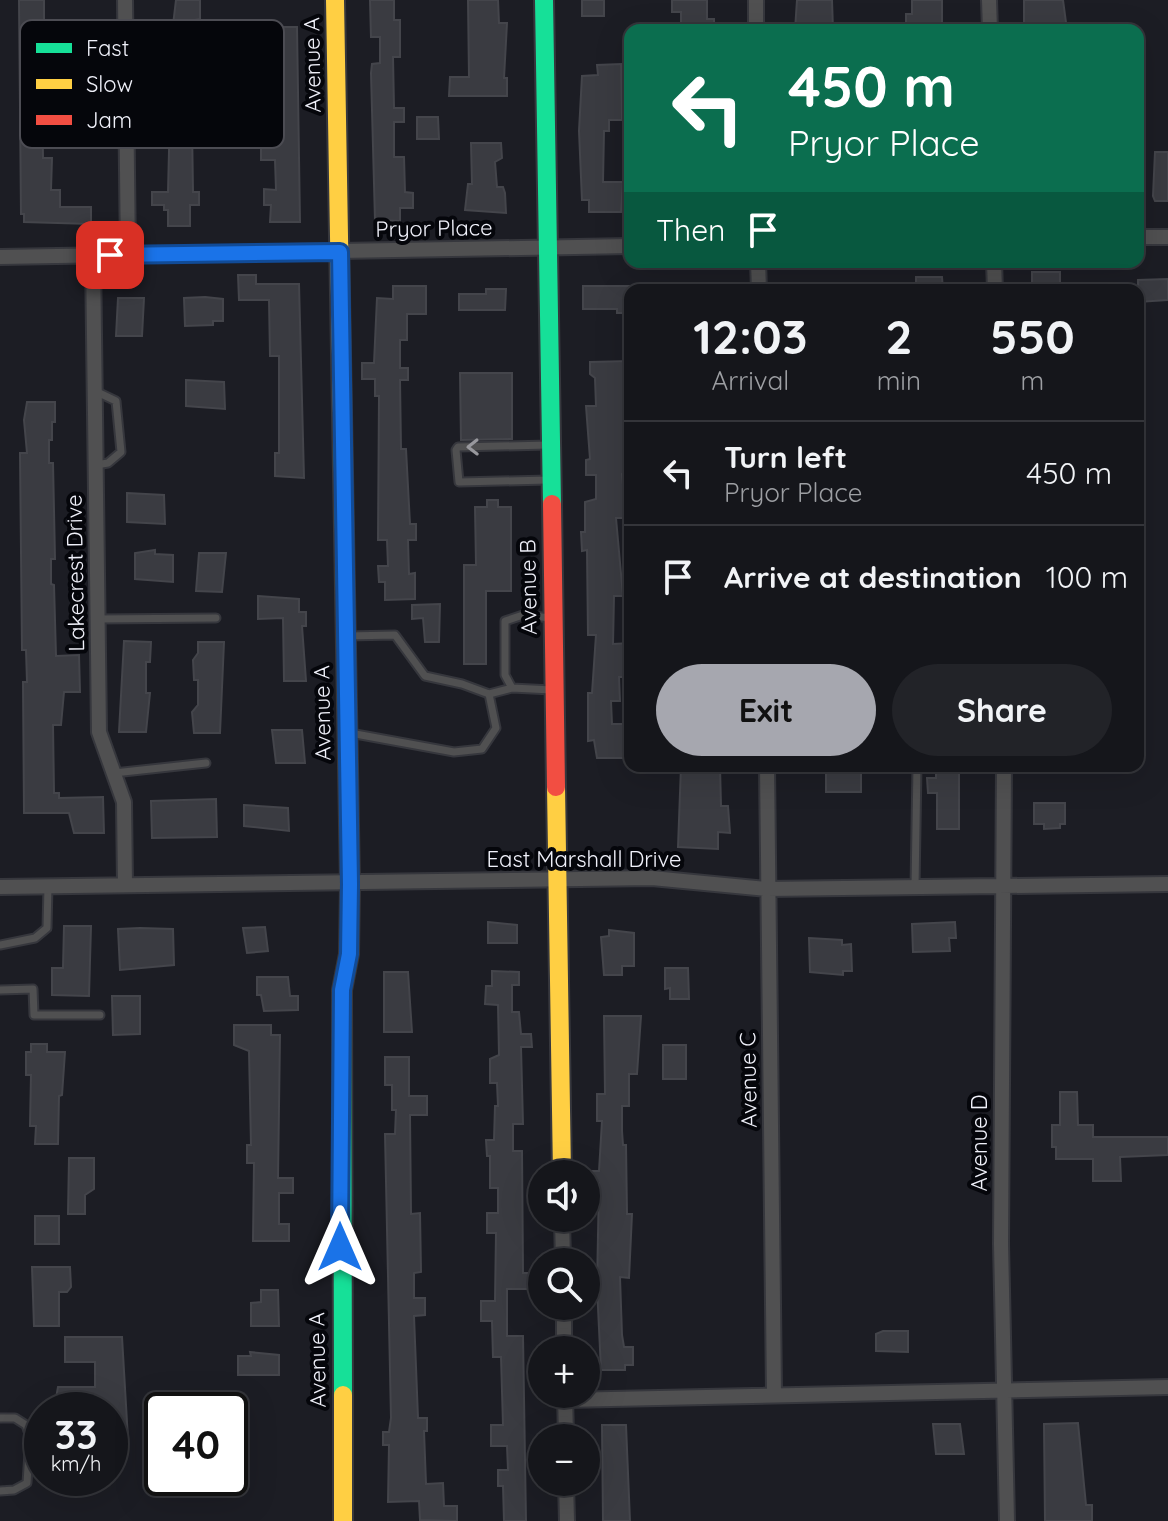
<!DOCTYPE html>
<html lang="en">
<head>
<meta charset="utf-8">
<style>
  :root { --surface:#15161b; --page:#222328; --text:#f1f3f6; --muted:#9d9fa3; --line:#34353a; --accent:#a6a7af }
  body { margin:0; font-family:Quicksand,sans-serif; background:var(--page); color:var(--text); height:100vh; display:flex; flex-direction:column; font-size:30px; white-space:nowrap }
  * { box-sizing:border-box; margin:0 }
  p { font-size:26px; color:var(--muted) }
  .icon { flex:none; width:44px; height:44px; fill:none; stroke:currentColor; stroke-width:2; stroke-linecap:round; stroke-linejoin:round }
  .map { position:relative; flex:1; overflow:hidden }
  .side { position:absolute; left:624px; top:284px; width:520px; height:488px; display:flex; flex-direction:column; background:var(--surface); border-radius:16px; box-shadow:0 8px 32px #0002,0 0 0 2px var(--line) }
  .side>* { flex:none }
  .banner { position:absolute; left:624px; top:24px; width:520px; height:244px; border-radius:16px; box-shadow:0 8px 32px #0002,0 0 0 2px var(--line); background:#0b6e4f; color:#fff; overflow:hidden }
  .controls { position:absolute; left:528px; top:1160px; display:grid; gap:16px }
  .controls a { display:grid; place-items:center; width:72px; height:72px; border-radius:50%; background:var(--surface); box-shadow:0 8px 32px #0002,0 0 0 2px var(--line); font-size:40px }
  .speed { position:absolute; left:24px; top:1392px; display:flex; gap:16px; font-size:40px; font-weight:700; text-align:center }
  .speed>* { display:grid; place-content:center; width:104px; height:104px; border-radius:50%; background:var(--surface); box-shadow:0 8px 32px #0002,0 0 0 2px var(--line); line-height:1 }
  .speed small { font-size:20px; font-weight:400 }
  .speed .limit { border:4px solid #111; border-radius:12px; background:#fff; color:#111 }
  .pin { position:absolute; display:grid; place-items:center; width:68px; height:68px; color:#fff; margin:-34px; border-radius:16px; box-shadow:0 4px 12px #0006 }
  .me { position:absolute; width:88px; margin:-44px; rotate:0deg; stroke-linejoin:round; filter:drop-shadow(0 0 6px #0008) }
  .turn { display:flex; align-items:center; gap:28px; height:168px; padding:0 32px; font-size:36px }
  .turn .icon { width:104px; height:104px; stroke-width:2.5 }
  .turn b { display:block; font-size:56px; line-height:68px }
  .then { display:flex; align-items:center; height:76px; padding:0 32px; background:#0003; gap:16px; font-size:30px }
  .eta { display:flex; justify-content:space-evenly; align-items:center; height:136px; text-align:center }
  .eta b { font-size:48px; font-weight:800; line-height:56px }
  .action { display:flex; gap:16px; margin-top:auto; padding:16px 32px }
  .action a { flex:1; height:92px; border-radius:48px; background:var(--accent); color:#111; font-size:32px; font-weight:800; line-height:92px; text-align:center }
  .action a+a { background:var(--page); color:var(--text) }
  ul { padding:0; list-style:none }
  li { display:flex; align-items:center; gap:24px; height:104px; padding:0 32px; border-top:2px solid var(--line) }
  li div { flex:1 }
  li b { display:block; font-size:30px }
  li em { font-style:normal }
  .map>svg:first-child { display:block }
</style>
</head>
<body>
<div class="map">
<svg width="1168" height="1521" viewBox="0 0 1168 1521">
  <rect width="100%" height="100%" fill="#1c1d24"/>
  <path fill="#3a3b41" stroke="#44454b" stroke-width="2" d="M19,0H44V32H50V69H72V83H53L52,91H42L43,158H52L51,190H60V207H91V224L24,222V214H21Z
    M176,0H200V19L194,20V66H197V76H206V90H197L201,126H192L193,192H199V205H190V226H168V210H164V205H152V192H168L170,111H173L172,86L170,80H161V66H172L173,43H168V37L157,36L158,25H173Z
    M370,0H394V20H400V57H393L394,108H404V122H394V157H404L405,192L413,193V208H400V221L375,220L371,73L372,64L380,63V37H371Z
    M468,0H498L499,23H507L504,78H507V96H449L450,77H469Z
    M582,0H604V16H582Z
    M672,0H707V19H714V30H681V12H672Z
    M797,0H832L833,30H795Z
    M912,0H942V30H906V14H912Z
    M1024,0H1063L1067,30H1024Z
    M271,27H297L300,222H270L271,205H264V189L276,190L275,160H261V148L275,147Z
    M621,64L622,120H609V131H604L603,182H623L621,212H589V200H582L579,131L582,76L598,75L597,65Z
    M417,117H438L439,139H417Z
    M471,143H501L502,158L495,162L497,187H503L505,193L506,213L465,210L468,184H472Z
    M1155,152H1168V201H1155L1153,196Z
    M1032,272H1060V290H1032Z
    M238,275H256V284H299L304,478L275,476V453H279V356H270L269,300H239Z
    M916,277H942L943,290H916Z
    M1168,279V300L1138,302V280Z
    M393,286H426V314H407V340H400V368H408V380H400L401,449H406L410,524H416V540H408L409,574L415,573V599L385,600V582H379L378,566H388L387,540H378L379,396H375V379H362V363H374L377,298L393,299Z
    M583,286H630V313H617V309H583Z
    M486,289H506L505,310H459V294H486Z
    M205,297L223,299V321H213V325L185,326L184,298Z
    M118,298H144L142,336H116Z
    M630,361L627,385H630V413H624L623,444H629L630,472L622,474L626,518H616L623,596H614L613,644L630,643V677H619L620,701H611L612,724H625L626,758H597L594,740L588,741V693H592L596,635H588L587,550L582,551L581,532H585V502L596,499V475H586V460L590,459L586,406H596L595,378L590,374V362Z
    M460,373H512V439L461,440Z
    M186,380L224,382L225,409L186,406Z
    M27,402H55V422H52V440H49V463H53L55,559H51V584L54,585L56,656L79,655L80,692H64L61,725H53L54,793H59V798L103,797L104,833H74L69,813H24L23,682H27L26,650H22L20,453H27L24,420Z
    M127,493L164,495L165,524L127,522Z
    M487,500H498V507H511V591H486V664H464V565H476L475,507H487Z
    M155,550V554L173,555V582L135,579V553Z
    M199,553H226L222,592L196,591Z
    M258,596L299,599V612H306V626H302L306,681H284L283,618L258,619Z
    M440,604L439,642H425L423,618L412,619V605Z
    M124,641L151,642L150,662H146V693H150L146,732H119Z
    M198,642H224L220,733H194L192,712L198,705V680H194L193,660L198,653Z
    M272,730H302L305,763H276Z
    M681,766H720L721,806H728L730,833L718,832V849L678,847Z
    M826,766H861V792H826Z
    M936,766H959V829H937V793H928L927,778H936Z
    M216,799L217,837L152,838L151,801Z
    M1034,803H1065V824H1060V828L1044,829V824H1034Z
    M244,805L288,808L289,831L244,826Z
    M488,922L517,925V943H488Z
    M955,922L956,938H949L950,951L913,952L912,924Z
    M64,926H91L89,996L52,995V968H63Z
    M265,927L268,951L247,953L243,928Z
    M140,928L173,929L174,965L120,970L118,929Z
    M609,930L634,933V966H622V975H604L601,937L609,936Z
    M809,938L842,940V945L851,944L852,971H843V975L810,972Z
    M665,968H688L689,999H670V988L665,989Z
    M492,971L519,972V985H512V1012H519L521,1034H531L532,1047H521L523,1124H513V1151H522L523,1273H536L537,1289H507V1336H523L526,1521H504L503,1486H498V1470H508L507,1446H491V1425H503L501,1357H493L492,1321H481V1301H495L496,1233H487V1213H498V1188H490V1156H487L486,1140H494L495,1106H498L497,1083H490V1059L499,1055L498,1005L485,1004L486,986H492Z
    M384,972H408L412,1032H384Z
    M257,977H288L290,996H298V1010L264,1011L261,995H257Z
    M112,996H140V1034L113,1035Z
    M604,1016H641L637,1074H629V1106H622V1131L623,1145H626L627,1214H632L629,1278L620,1277L622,1335L624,1347H633V1365H625V1370H601L597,1287L599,1183H586V1171H599L602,1121H597V1094H605Z
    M234,1025H271V1035H280L278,1178H293V1193H279V1224H289V1241H253L254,1163H247V1145H251L249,1051L234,1045Z
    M31,1044H47V1052H65L62,1095L59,1096L58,1144H35L36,1126H30L31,1075H26V1052H31Z
    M663,1045H686V1079H663Z
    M385,1057H409V1096H427V1115H410L411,1214L420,1213L421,1272L414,1273V1298H425V1315L414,1316L418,1418H427V1431H424L426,1484L443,1483L444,1506H457V1521L420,1520L419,1501L388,1502L389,1445H383V1432H389L391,1418L385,1134H395L396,1110H392V1085H385Z
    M1060,1092H1077L1078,1125H1093V1137H1168V1155L1120,1157L1121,1181H1093V1159H1056V1147H1052V1125H1060Z
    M69,1158H94V1189L85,1195V1214H68Z
    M35,1216H59V1244H35Z
    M32,1267H70L71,1287L67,1292H59V1326H34Z
    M261,1290H278L279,1326H251V1303L261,1302Z
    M883,1331H908V1352L876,1351V1334Z
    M65,1337H122L128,1439H110V1410L54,1409L58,1387H95V1362H65Z
    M250,1352L279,1355V1375H238V1356H251Z
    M1078,1423L1086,1505H1092V1521H1045L1044,1424Z
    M933,1424H960L964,1454H936Z
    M602,1425H626L630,1521H603Z"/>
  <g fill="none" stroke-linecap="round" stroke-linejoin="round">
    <g stroke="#36373d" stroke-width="11">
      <path id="lane" d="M95,391L116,401L121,452L108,463L96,465
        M548,480L459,482L456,450L458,447L548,445
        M551,618L523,615L505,621V675L512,688L552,690
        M97,619L216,618
        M347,636L395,635L425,676L462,684L489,694L512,688
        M350,733L454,752L482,749L496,728L489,694
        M114,773L206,763
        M915,887L917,766
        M0,945L35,938L47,928L48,886
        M0,990L33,989L34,1015H100
        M0,1418H15L26,1425L30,1437L27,1483L14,1490L0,1491"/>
    </g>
    <g stroke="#36373d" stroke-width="18">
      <path id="street" d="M125,0L128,255
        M756,0V30
        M989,0L990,30
        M1138,237H1168
        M93,255L99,732L124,802L125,885
        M0,257L630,246
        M758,262L759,290
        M994,262L995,290
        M767,766L774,1394
        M1004,766L1001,1244L1007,1521
        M0,887L652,878L767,889L1168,884
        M562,1218L563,1262
        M564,1306V1350
        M565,1394L566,1438
        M565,1400L1168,1387
        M566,1482L567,1521"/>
    </g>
    <g stroke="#36373d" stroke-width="22">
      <path id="fast" d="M544,0L552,504
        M342,413L350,884L349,954L342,990L343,1395"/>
    </g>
    <g stroke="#36373d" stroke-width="22">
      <path id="slow" d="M335,0L342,413
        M556,787L562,1174
        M343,1395V1521"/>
    </g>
    <g stroke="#36373d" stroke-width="22">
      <path id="jam" d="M552,504L556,787"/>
    </g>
    <use href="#lane" stroke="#505051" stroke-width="7"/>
    <use href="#street" stroke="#505051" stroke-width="14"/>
    <use href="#fast" stroke="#16e098" stroke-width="18"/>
    <use href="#slow" stroke="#ffcf43" stroke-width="18"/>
    <use href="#jam" stroke="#f24e42" stroke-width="18"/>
  </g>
  <defs><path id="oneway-chevron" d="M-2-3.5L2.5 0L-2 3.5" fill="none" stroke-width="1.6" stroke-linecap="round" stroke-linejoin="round" transform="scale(2)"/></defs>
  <use stroke="#98989d" href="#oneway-chevron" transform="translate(473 447) rotate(179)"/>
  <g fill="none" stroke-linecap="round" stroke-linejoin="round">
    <g stroke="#114b97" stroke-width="20">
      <path id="route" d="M110,255L340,252L350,884L349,954L342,990L340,1247"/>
    </g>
    <use href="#route" stroke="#1a73e8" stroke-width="14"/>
  </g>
  <g text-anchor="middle" stroke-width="8" stroke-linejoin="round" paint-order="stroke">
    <g font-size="22" fill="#f0f1fa" stroke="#05060b">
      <text transform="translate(312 65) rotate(-91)" y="8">Avenue A</text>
      <text transform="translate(434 228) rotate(-1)" y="8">Pryor Place</text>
      <text transform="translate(75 573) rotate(-91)" y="8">Lakecrest Drive</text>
      <text transform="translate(528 587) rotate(-91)" y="8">Avenue B</text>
      <text transform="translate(322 713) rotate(-91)" y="8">Avenue A</text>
      <text x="584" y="867">East Marshall Drive</text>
      <text transform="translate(748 1080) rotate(-91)" y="8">Avenue C</text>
      <text transform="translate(979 1143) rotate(-90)" y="8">Avenue D</text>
      <text transform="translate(317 1360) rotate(-91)" y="8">Avenue A</text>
    </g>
  </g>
  <rect x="20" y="20" width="264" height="128" rx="12" fill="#05060b" stroke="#4c4c53" stroke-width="2"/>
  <rect x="36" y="43" width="36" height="10" fill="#16e098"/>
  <rect x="36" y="79" width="36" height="10" fill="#ffcf43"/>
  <rect x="36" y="115" width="36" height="10" fill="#f24e42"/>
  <g font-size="22" fill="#f0f1fa">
    <text x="86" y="56">Fast</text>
    <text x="86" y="92">Slow</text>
    <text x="86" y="128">Jam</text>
  </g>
</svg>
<div class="controls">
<a><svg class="icon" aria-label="sound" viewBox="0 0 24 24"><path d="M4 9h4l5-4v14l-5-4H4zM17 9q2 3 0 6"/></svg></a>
<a><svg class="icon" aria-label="search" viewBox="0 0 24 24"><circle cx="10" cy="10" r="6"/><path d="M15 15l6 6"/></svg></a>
<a>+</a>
<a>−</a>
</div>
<div class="speed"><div>33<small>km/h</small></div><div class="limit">40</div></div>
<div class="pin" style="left:110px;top:255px;background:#d93025"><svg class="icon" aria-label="arrive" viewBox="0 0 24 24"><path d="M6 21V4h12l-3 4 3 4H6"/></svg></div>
<svg class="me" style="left:340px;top:1247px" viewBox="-20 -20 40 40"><path d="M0-17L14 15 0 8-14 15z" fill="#1a73e8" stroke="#fff" stroke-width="4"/></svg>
<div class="banner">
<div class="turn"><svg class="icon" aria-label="left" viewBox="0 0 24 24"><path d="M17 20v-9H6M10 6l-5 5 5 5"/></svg><div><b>450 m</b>Pryor Place</div></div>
<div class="then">Then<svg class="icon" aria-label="arrive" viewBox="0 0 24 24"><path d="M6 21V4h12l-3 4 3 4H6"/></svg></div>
</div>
<section class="side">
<div class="eta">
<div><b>12:03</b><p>Arrival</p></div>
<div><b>2</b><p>min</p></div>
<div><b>550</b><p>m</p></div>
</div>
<ul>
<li><svg class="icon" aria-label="left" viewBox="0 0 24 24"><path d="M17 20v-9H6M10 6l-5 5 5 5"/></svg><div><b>Turn left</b><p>Pryor Place</p></div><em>450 m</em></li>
<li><svg class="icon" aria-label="arrive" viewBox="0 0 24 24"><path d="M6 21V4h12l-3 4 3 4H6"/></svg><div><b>Arrive at destination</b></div><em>100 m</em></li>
</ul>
<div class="action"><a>Exit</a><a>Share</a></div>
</section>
</div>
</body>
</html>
